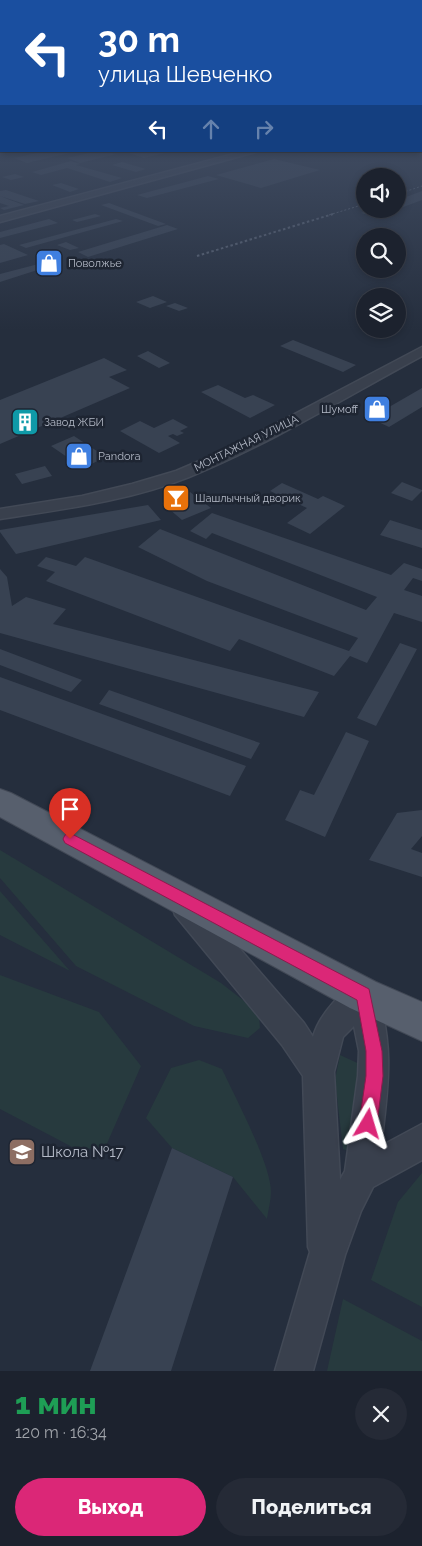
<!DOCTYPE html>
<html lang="ru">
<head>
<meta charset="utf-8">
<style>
  :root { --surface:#1c222e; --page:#252a36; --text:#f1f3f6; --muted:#a0a4aa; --line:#3a3f4a; --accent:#db2777 }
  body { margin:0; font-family:Raleway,sans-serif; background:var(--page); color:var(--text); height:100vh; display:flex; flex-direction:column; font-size:19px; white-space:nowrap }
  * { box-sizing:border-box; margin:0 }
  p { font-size:16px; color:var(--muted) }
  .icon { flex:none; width:28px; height:28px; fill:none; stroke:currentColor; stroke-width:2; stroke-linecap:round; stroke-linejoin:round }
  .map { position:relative; height:1371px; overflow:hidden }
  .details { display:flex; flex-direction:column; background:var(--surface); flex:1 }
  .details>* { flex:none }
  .hud { position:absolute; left:0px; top:0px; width:422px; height:152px; box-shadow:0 2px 8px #0003,0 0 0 1px var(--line); background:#1a4fa0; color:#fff; overflow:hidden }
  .tools { position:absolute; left:356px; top:168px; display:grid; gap:10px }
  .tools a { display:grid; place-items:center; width:50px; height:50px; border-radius:50%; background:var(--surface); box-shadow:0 2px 8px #0003,0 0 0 1px var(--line); font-size:25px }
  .pin { position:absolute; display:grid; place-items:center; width:42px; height:42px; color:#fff; margin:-51px -21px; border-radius:50% 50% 50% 0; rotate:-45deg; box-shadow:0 0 5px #0007 }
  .pin .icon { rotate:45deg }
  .me { position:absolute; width:55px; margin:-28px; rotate:7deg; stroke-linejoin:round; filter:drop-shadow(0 0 4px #0008) }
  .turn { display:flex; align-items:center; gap:18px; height:105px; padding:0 15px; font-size:22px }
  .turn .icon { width:65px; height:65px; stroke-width:2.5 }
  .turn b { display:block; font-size:35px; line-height:42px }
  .lanes { display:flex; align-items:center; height:48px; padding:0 15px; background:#0003; justify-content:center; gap:25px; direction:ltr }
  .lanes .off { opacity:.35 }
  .round { display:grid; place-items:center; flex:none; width:52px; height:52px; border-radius:26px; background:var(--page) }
  .headline { display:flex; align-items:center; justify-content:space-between; height:85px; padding:0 15px }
  h1 { font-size:30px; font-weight:800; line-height:38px; color:#1e9e55 }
  .button { display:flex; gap:10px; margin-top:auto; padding:10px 15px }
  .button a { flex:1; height:58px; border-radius:30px; background:var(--accent); color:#fff; font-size:20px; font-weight:800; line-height:58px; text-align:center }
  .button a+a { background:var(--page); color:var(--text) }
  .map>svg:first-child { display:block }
</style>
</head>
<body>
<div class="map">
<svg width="422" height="1371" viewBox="0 0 422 1371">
  <rect width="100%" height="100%" fill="#252e3d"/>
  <path fill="#273a3e" d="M0,850L221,983L253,1008L259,1016L260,1028L248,1038L194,1026L76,966L0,878Z
    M0,891L70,971L0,935Z
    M0,975L99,1012L141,1066L105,1148L76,1149L0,1109Z
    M340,1055L364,1066L354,1153L343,1149L335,1080Z
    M199,1060L222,1069C235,1097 271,1164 271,1192C271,1201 268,1210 267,1219L233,1177L172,1148L146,1118L171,1068Z
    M422,1173V1307L371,1280L398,1202Z
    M343,1299L422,1341V1371H327Z"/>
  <path fill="#384252" d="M46,151L74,152L27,163L14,158Z
    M98,151L117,154L80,163L67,158Z
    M123,151H169V152L144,158Z
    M274,159L320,170L261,188L216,175Z
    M71,161L80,164L76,165L122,178L110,182L67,168L41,175L32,172Z
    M122,162L146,169L136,172L112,165Z
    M15,174L24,177L11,180L2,177Z
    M208,176L219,179L147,198L137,195Z
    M61,183L79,189L70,192L52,185Z
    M6,190L39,201L25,204L0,196V191Z
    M422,191V200L398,209V200Z
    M0,196L10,200L24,205L4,210L0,208L9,206L0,203Z
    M109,203L166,224L158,226L101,205Z
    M373,209H397L376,217L361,213Z
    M95,214L101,216L77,222L72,220Z
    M49,219L58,223L0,238V232Z
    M116,219L123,221L26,248L19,245Z
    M167,225L178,229L88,257L78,252Z
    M66,242L79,248L70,250L57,245Z
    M4,244L28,255L0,263V245Z
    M50,261L56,264L0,282V274Z
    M153,296L167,302L150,308L136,302Z
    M175,303L188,308L179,311L166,306Z
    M293,340L356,365L343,372L280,346Z
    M148,351L170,363L159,368L137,356Z
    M104,358L127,370L109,377L130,388L0,444V400Z
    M218,385L245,398L253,395L275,405L250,418L201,392Z
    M422,388V407L389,427L370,418Z
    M173,419L188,427L180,431L184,433L177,436L173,434L168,436L180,443L159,453L120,431L140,421L154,428Z
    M74,436L106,457L83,468L51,446Z
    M45,466L52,476L22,484L15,474Z
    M402,482L422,490V491L412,501L391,493Z
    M282,483L318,499L323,496L345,506L310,534L287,523L307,508L270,491Z
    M190,492L211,508L182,520L162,503Z
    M148,505L161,520L16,554L0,532V530Z
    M212,513L391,575L404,563L422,569V581L413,578L404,590L422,596V622L394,613L367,663L350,656L334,676L239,639L230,651L46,581L55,572L37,566L46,557L76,566L85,557L349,651L358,638L207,581L138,547L160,529L366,610L377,597L212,533L206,539L190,531Z
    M390,520L422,530V548L380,535Z
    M0,569L7,577L12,606L26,597L66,609L53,624L319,692L304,717L0,633Z
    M400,643L417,649L376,726L357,718Z
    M0,649L82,680L71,692L0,665Z
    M0,677L246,766L230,796L0,710Z
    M109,690L260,743L251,759L99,704Z
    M346,732L369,741L325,837L285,820L300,790L314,795Z
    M422,810V836L411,849L422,853V877L369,860L397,813Z
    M172,1148L233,1177L171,1371H90Z"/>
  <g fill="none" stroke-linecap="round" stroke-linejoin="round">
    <g stroke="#424956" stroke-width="3">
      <path id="tertiary" d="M245,151H259L0,222V216Z
        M422,347V356C346,397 270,444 189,477C129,501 63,509 0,519V509L82,496L132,484L176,471L230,448Z
        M185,893L195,897L304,1023L313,1037C319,1015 342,989 363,980L373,985C396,1039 388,1089 381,1146L422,1124V1160L373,1187L361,1211L345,1255L313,1371H275L310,1252L308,1247L303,1076L282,1045L175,915L172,906L175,897ZM354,1026L359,1051L358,1076L345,1171L340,1180L334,1072L343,1037Z"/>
    </g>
    <g stroke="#424956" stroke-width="2">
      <path id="primary" d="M0,789L11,793L376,982L422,1002V1041L350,1008L0,817Z"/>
    </g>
    <use href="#tertiary" fill="#39404d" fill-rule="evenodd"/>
    <use href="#primary" fill="#575f6d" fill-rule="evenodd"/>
    <path stroke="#5b6474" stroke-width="1" stroke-dasharray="2 2" stroke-linecap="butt" d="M398,194L422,186
      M329,215L365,204"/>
    <path stroke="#5b6474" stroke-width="2" stroke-dasharray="2.5 2.5" stroke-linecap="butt" d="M197,256L333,214"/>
  </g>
  <linearGradient id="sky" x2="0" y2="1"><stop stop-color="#141922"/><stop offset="0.42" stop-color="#404c62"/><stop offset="1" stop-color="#404c62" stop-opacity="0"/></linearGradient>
  <rect width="422" height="330" fill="url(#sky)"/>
  <path fill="#db2777" stroke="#8e194d" d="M70,833L369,989L382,1051L383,1076L377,1124L374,1131L368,1133L362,1131L359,1124L366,1076V1051L357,1000L65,843L63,839L65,835Z"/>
  <defs>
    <g id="shop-square" transform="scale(1.4375)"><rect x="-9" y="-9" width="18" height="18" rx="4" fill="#3f7fe0" stroke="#1e2532"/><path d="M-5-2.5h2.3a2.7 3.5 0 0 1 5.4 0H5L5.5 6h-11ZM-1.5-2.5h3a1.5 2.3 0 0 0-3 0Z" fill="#fff"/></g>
    <g id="building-square" transform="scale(1.4375)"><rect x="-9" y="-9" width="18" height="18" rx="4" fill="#0f9aa8" stroke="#1e2532"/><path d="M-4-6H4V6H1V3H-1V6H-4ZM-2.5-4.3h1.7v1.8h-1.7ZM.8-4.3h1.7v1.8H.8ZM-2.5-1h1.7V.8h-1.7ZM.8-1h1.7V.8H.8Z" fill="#fff"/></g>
    <g id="bar-square" transform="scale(1.4375)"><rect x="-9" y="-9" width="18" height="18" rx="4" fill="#e8710a" stroke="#1e2532"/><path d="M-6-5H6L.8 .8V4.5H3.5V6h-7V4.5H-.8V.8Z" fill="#fff"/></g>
    <g id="school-square" transform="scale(1.4375)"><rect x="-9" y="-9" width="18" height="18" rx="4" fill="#8d6e63" stroke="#1e2532"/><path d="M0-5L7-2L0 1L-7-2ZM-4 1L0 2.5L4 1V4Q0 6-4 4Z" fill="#fff"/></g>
  </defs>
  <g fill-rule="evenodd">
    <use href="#shop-square" x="49" y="263"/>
    <use href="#shop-square" x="377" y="409"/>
    <use href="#building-square" x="25" y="422"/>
    <use href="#shop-square" x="79" y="456"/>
    <use href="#bar-square" x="176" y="498"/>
    <use href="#school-square" x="22" y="1152"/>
  </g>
  <g text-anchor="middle" stroke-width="5" stroke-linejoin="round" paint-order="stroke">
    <g font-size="11" fill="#b5bbc8" stroke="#1e2532" text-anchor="start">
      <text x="68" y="267">Поволжье</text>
      <text x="358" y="413" text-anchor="end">Шумоff</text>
      <text x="44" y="426">Завод ЖБИ</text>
      <text x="98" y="460">Pandora</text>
      <text x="195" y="502">Шашлычный дворик</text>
    </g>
    <g font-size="11" fill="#b5bbc8" stroke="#1e2532">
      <text transform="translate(246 443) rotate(-26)" y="4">МОНТАЖНАЯ УЛИЦА</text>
    </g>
    <g font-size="15" fill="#b5bbc8" stroke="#1e2532" text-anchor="start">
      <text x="41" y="1157">Школа №17</text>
    </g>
  </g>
</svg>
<div class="tools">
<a><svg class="icon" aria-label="sound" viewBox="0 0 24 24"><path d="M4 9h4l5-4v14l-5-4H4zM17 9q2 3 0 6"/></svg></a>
<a><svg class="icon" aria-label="search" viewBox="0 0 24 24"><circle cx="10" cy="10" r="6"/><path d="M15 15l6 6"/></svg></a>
<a><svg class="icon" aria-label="layers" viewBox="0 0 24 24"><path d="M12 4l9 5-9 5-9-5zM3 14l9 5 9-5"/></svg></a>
</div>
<div class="pin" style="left:70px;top:839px;background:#d93025"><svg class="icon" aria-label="arrive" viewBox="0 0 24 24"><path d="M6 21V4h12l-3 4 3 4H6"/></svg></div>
<svg class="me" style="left:368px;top:1124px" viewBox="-20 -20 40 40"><path d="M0-17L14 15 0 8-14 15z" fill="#db2777" stroke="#fff" stroke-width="4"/></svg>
<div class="hud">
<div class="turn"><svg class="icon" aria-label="left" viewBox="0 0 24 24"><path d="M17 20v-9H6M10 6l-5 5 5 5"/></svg><div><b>30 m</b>улица Шевченко</div></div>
<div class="lanes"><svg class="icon" aria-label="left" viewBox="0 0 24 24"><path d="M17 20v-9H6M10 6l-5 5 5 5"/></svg><svg class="icon off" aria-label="ahead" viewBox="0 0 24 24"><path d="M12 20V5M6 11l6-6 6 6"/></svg><svg class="icon off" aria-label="right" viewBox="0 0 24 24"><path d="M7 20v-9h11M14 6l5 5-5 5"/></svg></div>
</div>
</div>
<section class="details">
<div class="headline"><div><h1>1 мин</h1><p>120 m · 16:34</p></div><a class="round"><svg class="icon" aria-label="close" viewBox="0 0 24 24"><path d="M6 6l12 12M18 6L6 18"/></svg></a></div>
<div class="button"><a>Выход</a><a>Поделиться</a></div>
</section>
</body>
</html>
